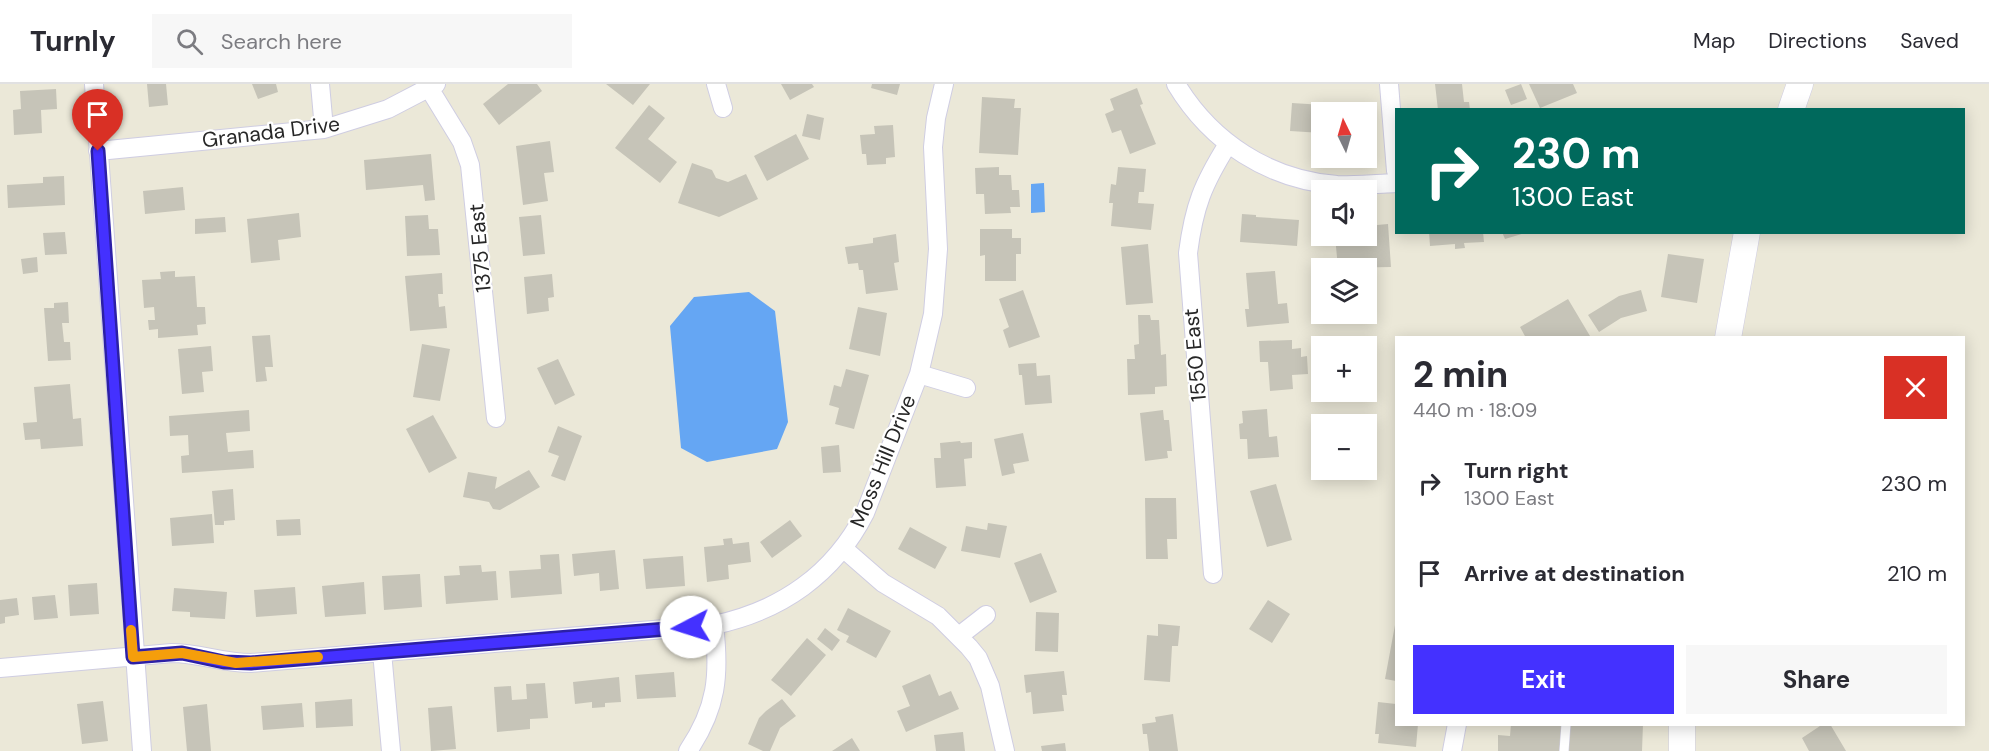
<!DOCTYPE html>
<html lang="en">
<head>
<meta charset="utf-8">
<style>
  :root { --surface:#fff; --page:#f7f7f7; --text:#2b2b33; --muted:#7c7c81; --line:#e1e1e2; --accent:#4431ff }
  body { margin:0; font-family:"DM Sans",sans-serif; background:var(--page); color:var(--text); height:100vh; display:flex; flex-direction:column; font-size:22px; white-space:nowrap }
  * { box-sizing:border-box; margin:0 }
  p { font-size:20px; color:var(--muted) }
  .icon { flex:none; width:33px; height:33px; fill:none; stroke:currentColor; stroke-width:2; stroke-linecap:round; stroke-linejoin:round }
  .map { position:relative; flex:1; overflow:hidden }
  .side { position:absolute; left:1395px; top:252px; width:570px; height:390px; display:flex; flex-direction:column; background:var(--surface); border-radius:0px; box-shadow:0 3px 15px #0003 }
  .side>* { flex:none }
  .guide { position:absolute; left:1395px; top:24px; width:570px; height:126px; border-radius:0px; box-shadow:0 3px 15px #0003; background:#00695c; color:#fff; overflow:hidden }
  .needle { width:39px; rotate:355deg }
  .controls { position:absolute; left:1311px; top:18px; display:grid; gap:12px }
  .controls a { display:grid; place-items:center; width:66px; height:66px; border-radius:0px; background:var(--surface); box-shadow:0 3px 15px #0003; font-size:30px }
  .pin { position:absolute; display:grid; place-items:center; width:51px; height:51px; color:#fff; margin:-62px -26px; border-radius:50% 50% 50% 0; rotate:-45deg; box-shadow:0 0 6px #0007 }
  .pin .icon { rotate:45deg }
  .me { position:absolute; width:66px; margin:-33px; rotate:265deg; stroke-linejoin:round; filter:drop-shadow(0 0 4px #0008) }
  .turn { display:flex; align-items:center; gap:21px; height:126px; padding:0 18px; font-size:27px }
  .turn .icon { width:78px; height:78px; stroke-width:2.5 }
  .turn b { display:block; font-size:42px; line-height:51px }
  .round { display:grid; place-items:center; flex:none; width:63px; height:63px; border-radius:0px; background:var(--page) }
  .head { display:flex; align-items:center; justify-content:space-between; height:102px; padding:0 18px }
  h1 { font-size:36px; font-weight:700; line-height:45px }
  .primary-button { display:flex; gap:12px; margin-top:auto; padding:12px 18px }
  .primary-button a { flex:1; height:69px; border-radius:0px; background:var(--accent); color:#fff; font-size:24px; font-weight:700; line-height:69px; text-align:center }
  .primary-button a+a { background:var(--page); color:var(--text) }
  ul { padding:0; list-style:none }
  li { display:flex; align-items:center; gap:18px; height:90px; padding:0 18px }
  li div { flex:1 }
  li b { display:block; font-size:22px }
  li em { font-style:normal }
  header { display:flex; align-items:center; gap:36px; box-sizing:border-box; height:84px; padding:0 30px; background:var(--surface); border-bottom:2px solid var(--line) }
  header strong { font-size:28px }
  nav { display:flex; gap:33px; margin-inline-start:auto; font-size:21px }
  .search { width:420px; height:54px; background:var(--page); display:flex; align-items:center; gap:15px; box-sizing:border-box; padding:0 21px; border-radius:0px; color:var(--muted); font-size:22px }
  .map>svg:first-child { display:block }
</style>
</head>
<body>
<header>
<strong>Turnly</strong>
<div class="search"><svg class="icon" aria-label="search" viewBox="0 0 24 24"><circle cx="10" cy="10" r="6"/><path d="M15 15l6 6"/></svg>Search here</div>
<nav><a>Map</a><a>Directions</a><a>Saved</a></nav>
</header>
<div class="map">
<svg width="1989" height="667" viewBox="0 0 1989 667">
  <rect width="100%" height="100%" fill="#ebe8d8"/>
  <path fill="#65a6f3" d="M1044,99L1045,128L1031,129V100Z
    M749,208L775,227L788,338L777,365L707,378L681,364L670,242L694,213Z"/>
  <path fill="#c6c4b8" d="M147,0H166L168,21L149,23Z
    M252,0H276L278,8L258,15Z
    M508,0H537L542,7L499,41L483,20Z
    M606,0H650L633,21Z
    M781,0H812L814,3L790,16Z
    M872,0H900L897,11L871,4Z
    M1435,0H1462L1464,18H1469L1470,26H1438Z
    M1521,0L1527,15L1511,21L1505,6Z
    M1529,0H1573L1577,9L1540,24Z
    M1137,4L1143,20L1140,21L1156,60L1130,70L1121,46L1112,49L1105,30L1114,26L1110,15Z
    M56,5L57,25L41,26L42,49L14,51L13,26L21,25L20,7Z
    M982,13L1015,15L1014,24H1021L1018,71L979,69Z
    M1292,19L1355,23L1354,28H1322V49L1290,47Z
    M649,21L665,34L648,55L677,78L660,99L615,64Z
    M807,30L824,34L820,56L802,52Z
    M893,41L895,73L886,74V80L867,81L866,70H862L860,51L875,50L874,42Z
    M796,50L809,75L767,97L754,72Z
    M550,57L554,88L544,89L548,117L523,121L516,62Z
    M431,70L435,116L425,117L423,101L366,106L364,76Z
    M692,79L712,86L716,94L728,98L746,90L758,115L719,133L678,119Z
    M999,83V91H1011L1012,106H1019L1020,123H1010L1011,129L985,130L984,110H976L975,84Z
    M1118,83L1146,85L1144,108H1139L1138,119L1154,120L1151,146L1111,142L1113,119H1109L1111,100L1116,101Z
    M64,92L65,121L8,124L7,101L43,99V93Z
    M183,103L185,126L145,130L143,107Z
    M299,129L301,153L278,156L280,176L251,179L247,135Z
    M1242,130L1256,131V133L1299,136L1297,162L1240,158Z
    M428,131L429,145H438L440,171L407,172L405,132Z
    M541,131L545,170L523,172L519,133Z
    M225,133L226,148L195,150V135Z
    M1388,140L1391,183L1338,184L1335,152H1366V142Z
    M980,145H1012V154H1021V170H1016V197H985V171L980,172Z
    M65,148L67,170L45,171L43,149Z
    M1429,148H1483L1484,158L1464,159L1465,164L1455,165V160L1430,162Z
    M1502,148H1525V149L1505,155Z
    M896,150L899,178L894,179L898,206L866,210L863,186H859L858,179L848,180L845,163L873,159V154Z
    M1148,160L1153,219L1126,221L1121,163Z
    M1668,170L1704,175L1697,219L1661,213Z
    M37,173L38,188L23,190L21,175Z
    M175,187V193L195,192L197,223H205L206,240L197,241L198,251L158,254V245L149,246L148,236H155L154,223L144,224L142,196L161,195L160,188Z
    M1275,187L1278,220L1287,219L1289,239L1247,243L1245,225H1249L1246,189Z
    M442,189L443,210H438L439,223L445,222L447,244L410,247L405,192Z
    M552,190L554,213L548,214L549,227L527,230L524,193Z
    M1023,206L1040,253L1009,264L1003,246L1009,243L999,215Z
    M1641,206L1647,227L1621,234L1599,248L1588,231L1619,212Z
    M1568,215L1590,252L1526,254L1520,243Z
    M68,218L69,239H62L64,258H70L71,276L48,277L44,224H54V219Z
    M858,223L887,229L880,272L849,265Z
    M1138,231H1150L1151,236H1159L1161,271L1166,270L1167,302L1155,303V310L1128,311L1127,275H1135L1134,261L1139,260Z
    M270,251L273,283H265L267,297L256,298L252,252Z
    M1292,256V265L1301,264V273L1307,272L1308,290L1292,291L1293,305L1270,307L1268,278H1260L1259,257Z
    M422,260L450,265L440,317L413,313Z
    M211,262L213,287L202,288L204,308L182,310L178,265Z
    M558,275L575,311L555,321L537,284Z
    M1036,279L1037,292L1050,291L1052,319L1025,321L1022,291H1019L1018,280Z
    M846,285L869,291L854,345L835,340L839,324L829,321L834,301L841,303Z
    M70,300L73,335L81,334L83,362L41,365L40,355L25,356L23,339L37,338L34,303Z
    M1267,325L1269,353L1277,352L1279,373L1248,375L1247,355H1240L1239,340L1243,339L1242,327Z
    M249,326L250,347L226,349L228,368L253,366L254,384L182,389L181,372L189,371L188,351L170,352L169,332Z
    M1163,326L1164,336H1169L1172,367H1167L1168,374L1145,377L1140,329Z
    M433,331L457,374L429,389L406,345Z
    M558,342L582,352L565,397L551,392L559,372L548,368Z
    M1023,349L1029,377L1013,380L1015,389L1002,392L994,355Z
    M960,357L961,359L972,358V374L964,375L966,402L936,404L934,374H941L940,359Z
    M839,361L841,388L823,389L821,363Z
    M529,386L540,403L500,426L493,425L489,418L463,413L468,388L497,393L495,405Z
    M1276,400L1292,456L1267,463L1250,407Z
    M233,405L235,436L224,437V441H215L212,407Z
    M1145,414H1176L1177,455H1167L1168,475H1146Z
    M212,430L214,459L172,462L170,434Z
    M300,435L301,451L277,452L276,436Z
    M790,436L802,452L772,474L760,458Z
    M988,439L1007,442L1000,474L961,467L966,442L987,446Z
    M910,443L947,463L935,485L898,465Z
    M732,454L733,460L749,458L751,478L728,481L729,495L707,498L704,463L724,461L723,455Z
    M615,466L619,505L600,507L599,489L574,492L572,470Z
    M1041,469L1057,508L1030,519L1014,479Z
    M559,470L562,510L511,514L509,487L541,485L540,471Z
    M683,472L685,502L646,505L643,475Z
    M481,481L482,488L496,487L498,516L446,520L444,492L460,491L459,482Z
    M420,490L422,523L384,526L382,492Z
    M364,498L366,530L325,533L322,502Z
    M97,499L99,530L70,532L68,501Z
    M295,503L297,530L256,533L254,506Z
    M174,504L227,508L225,535L190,533V528L172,527Z
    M55,511L58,534L34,536L32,513Z
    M17,514L19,531L5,533V539L0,540V516Z
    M1268,516L1290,530L1272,559L1249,545Z
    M848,524L891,547L876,574L846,558L849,552L837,546Z
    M1036,528L1059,529L1058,568L1035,567Z
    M1158,540L1180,542L1178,562H1172L1170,598L1144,596L1147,551L1158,552Z
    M1395,541H1396V597L1385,595Z
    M825,544L840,556L832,567L817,555Z
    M807,554L826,571L791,612L771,596Z
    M1064,587L1067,611H1062L1064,627L1033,630L1031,608L1026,609L1024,591Z
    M674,588L676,613L637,615L635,591Z
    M930,590L939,612L951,607L959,625L906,648L897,627L910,622L902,602Z
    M619,593L621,618L605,619V623L592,624V618L575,620L573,598Z
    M545,599L548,634L530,635V645L497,648L494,603L511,602L512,616L527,615L526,600Z
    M352,615L353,642L316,644L315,618Z
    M782,615L796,632L780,644L770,667H763L748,660L759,634L766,627Z
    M103,617L108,657L82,660L77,620Z
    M1378,618L1396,620V640H1418L1416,663L1378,659L1379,650H1375Z
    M302,619L304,643L263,646L261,622Z
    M207,620L211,667H187L183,623Z
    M452,622L456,665L431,667L428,624Z
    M1173,630L1178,667H1149L1147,650H1143L1142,640L1156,638L1155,633Z
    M1511,640H1643L1642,667H1498V651L1510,652Z
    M1823,640H1830L1846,667H1809L1802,654Z
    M963,648L965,667H936L934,651Z
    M852,654L860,667H832Z
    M1065,659L1066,667H1042L1041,662Z"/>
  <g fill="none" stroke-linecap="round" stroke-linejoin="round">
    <g stroke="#cfcde2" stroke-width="10">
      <path id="lane" d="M1564,667L1566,640"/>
    </g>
    <g stroke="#cfcde2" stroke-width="20">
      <path id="street" d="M94,0L142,667
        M320,0L324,45
        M716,0L723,24
        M1176,0C1211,58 1269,96 1337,101C1357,102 1377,100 1396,99
        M1389,0L1396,87
        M429,4L462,58L470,81L496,334
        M98,67L324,45L388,25L436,0
        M919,290L966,304
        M844,465L883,499L938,532L969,563L978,574L990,602L1005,667
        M1213,490L1188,169C1194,122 1203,100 1228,60
        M959,552L986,531
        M382,568L391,667
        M0,584L172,569C199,569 222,579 251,579L714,541C781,527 834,490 865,429L919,290L933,230L938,165L933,63L936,34L944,0
        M688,667C717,624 720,591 714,541
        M1452,667L1457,640"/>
    </g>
    <g stroke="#cfcde2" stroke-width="27">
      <path id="secondary" d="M1791,26L1800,0
        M1728,254L1747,148
        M1682,640V667"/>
    </g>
    <use href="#lane" stroke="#fff" stroke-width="9"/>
    <use href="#street" stroke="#fff" stroke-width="18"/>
    <use href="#secondary" stroke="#fff" stroke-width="26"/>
  </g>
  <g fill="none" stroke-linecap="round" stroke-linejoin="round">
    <g stroke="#2c20a6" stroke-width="15">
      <path id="route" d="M98,67L133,573L182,569L224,578L251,579L691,543"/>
    </g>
    <use href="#route" stroke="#4431ff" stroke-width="10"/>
    <path stroke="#f59e0b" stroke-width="10" d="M131,546L133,573L182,569L236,579L318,573"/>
  </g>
  <g text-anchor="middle" stroke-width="4.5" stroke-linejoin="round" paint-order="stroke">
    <g font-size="21" fill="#272727" stroke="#fff">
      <text transform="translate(271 48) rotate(-7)" y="7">Granada Drive</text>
      <text transform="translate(480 164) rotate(-95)" y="7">1375 East</text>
      <text transform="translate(1195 271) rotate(-95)" y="7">1550 East</text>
      <text transform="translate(883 377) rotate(-68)" y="7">Moss Hill Drive</text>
    </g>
  </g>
</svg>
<div class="controls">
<a><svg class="needle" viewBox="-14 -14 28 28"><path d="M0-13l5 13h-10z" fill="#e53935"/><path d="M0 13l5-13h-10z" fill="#7c7c81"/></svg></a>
<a><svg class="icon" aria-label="sound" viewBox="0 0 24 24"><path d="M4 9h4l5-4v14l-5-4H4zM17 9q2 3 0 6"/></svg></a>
<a><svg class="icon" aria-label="layers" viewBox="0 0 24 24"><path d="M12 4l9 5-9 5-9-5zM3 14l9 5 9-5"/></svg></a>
<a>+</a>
<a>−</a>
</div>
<div class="pin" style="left:98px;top:67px;background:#d93025"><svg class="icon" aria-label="arrive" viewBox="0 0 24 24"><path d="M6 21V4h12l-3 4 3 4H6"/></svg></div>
<svg class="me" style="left:691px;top:543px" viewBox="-20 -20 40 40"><circle r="19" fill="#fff"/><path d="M0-13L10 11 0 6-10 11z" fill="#4431ff"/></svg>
<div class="guide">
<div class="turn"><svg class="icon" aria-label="right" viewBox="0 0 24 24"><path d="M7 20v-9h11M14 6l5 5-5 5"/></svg><div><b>230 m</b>1300 East</div></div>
</div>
<section class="side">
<div class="head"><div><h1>2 min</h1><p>440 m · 18:09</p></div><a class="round" style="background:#d93025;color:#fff"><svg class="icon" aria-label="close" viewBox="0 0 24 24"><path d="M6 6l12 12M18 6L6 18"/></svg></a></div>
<ul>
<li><svg class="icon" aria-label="right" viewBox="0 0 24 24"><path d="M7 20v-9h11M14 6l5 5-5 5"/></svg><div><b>Turn right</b><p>1300 East</p></div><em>230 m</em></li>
<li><svg class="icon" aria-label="arrive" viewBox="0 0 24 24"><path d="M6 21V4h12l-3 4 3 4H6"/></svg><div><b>Arrive at destination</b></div><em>210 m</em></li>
</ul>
<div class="primary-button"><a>Exit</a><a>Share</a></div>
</section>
</div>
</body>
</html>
